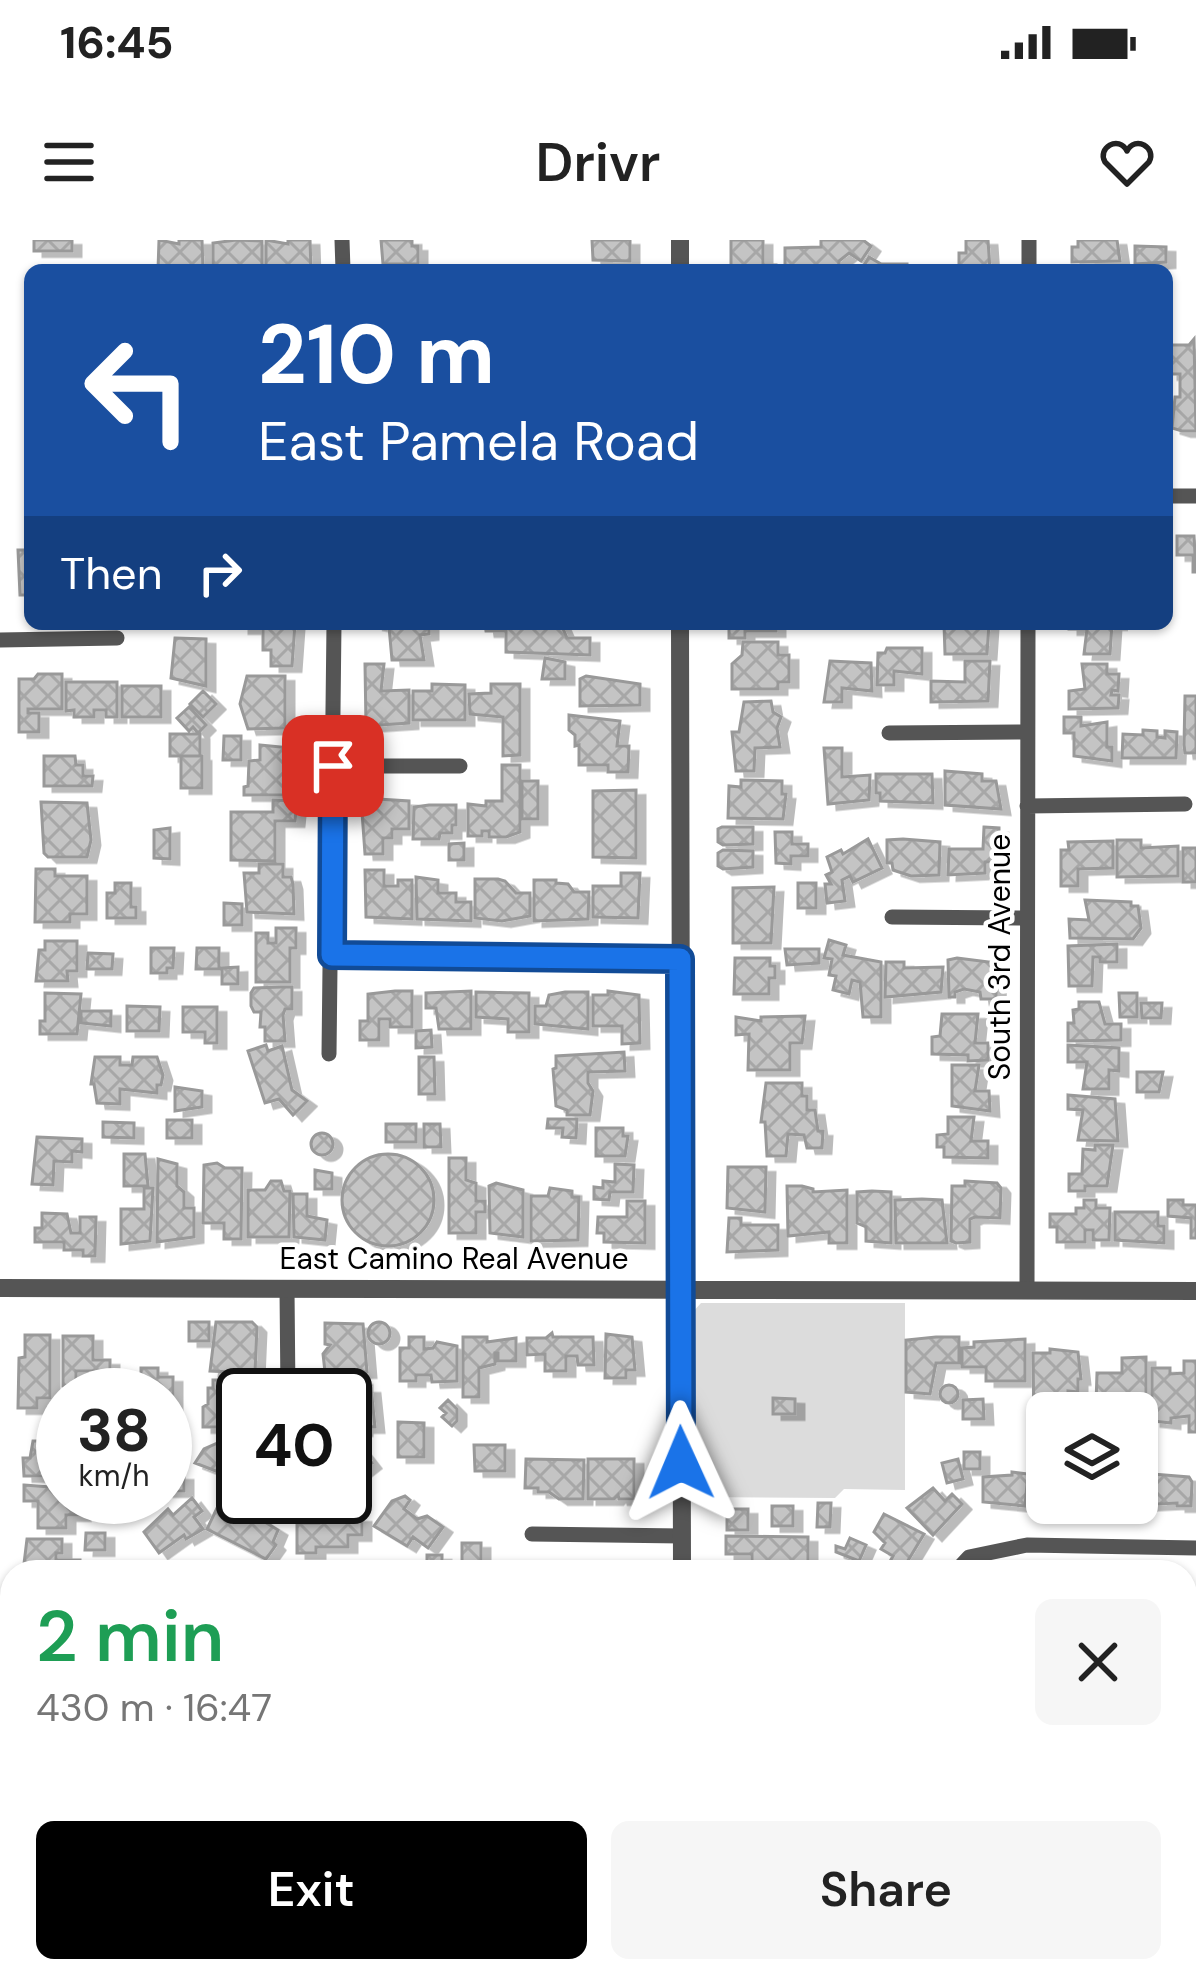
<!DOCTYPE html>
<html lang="en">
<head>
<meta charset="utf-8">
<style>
  :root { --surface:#fff; --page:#f6f6f6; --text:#222; --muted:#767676; --accent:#000 }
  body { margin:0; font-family:"DM Sans",sans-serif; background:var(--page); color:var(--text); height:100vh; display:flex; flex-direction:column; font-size:45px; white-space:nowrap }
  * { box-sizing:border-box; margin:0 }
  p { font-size:39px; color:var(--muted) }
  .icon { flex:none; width:66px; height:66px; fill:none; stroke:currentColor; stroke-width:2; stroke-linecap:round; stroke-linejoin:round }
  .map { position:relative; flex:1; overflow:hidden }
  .sheet { position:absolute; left:0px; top:1320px; width:1197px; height:423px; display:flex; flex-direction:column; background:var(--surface); border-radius:36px 36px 0 0; box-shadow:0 3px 9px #0004 }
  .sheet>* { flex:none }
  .hud { position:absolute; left:24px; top:24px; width:1149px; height:366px; border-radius:18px; box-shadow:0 3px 9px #0004; background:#1a4fa0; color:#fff; overflow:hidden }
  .tools { position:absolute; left:1026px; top:1152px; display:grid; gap:24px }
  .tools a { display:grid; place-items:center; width:132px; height:132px; border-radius:18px; background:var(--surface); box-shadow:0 3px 9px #0004; font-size:60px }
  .speed { position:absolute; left:36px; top:1128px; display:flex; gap:24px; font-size:60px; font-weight:700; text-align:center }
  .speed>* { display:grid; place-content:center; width:156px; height:156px; border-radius:50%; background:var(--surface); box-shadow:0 3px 9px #0004; line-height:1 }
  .speed small { font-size:30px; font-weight:400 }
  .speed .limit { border:6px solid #111; border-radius:18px; background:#fff; color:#111 }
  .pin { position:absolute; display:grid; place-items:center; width:102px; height:102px; color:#fff; margin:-51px; border-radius:24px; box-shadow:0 6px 18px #0006 }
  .me { position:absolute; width:132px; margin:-66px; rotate:359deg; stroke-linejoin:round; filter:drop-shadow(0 0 9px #0008) }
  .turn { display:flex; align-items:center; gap:42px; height:252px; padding:0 36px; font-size:54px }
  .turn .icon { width:156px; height:156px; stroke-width:2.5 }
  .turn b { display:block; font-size:84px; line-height:102px }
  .then { display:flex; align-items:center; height:114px; padding:0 36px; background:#0003; gap:24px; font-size:45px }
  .round { display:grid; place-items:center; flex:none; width:126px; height:126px; border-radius:18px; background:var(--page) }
  .overview { display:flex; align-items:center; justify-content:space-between; height:204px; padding:0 36px }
  h1 { font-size:72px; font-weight:600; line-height:90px; color:#1e9e55 }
  .cta { display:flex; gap:24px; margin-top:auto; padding:24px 36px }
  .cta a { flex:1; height:138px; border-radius:18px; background:var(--accent); color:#fff; font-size:48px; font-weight:600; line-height:138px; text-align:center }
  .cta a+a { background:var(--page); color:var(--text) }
  .status { display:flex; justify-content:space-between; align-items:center; height:84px; padding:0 60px; background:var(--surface); direction:ltr }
  .status svg { height:33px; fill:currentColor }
  header { display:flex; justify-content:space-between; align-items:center; height:156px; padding:0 36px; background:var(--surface); font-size:54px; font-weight:600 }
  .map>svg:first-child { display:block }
</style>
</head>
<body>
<div class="status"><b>16:45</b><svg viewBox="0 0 49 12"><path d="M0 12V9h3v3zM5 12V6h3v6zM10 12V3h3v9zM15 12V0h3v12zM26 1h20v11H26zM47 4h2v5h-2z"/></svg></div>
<header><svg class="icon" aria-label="menu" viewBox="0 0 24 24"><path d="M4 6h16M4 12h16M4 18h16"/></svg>Drivr<svg class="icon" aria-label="heart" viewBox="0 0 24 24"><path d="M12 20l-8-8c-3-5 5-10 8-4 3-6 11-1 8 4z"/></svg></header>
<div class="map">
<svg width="1196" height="1741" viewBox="0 0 1196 1741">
  <defs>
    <pattern id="building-cross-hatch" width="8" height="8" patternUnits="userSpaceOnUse" patternTransform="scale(3)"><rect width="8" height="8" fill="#c4c4c4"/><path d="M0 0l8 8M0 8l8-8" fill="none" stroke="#a7a7a7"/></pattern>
    <filter id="shadow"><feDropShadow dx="9" dy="5.5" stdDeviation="0" flood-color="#0004"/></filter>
  </defs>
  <rect width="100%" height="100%" fill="#fff"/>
  <path fill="#dcdcdc" d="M701,1063H905V1250L844,1249L835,1258L692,1257V1073Z"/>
  <path fill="url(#building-cross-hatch)" stroke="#999" stroke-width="3" filter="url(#shadow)" d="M34,0H72V11H34Z
    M159,0L179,4V0H202L203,30H158Z
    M236,0L262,1V30H213V3Z
    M266,0L288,4V0H310L311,30H266Z
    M381,0H412V6H418V24H383Z
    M592,0H630V21L593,20Z
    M731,0H763V25H776V30H731Z
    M821,0H863L871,6L861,21L849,13L839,21V29L785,30V8L821,7Z
    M966,0H988L990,30L959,28V13H966Z
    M1078,0H1117L1120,21L1072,22V7H1078Z
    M1135,6L1166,7V22L1135,24Z
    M869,17L881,24H907V30H861Z
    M1194,99L1196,191H1182L1172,188L1175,157H1180V134H1169V105H1189Z
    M1177,296H1194L1196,332H1193V315H1177Z
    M18,310H30V355H20Z
    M240,384H295L292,426H271V410H263V388H240Z
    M373,384H429V394L420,395L424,420H392L389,387Z
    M485,384H561L567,398H590V415L506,412V391H486Z
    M729,384H776V391H745V398H729Z
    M944,384H989L987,414H945Z
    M1069,384H1119H1112L1110,414H1084L1087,389H1069Z
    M175,398L206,399V446L171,438Z
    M743,402H778V415H789V442H778V449H732V424L742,415Z
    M887,408H922V434L894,431V445H877L878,413H885Z
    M545,418L565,422V439H542Z
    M830,421L871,423L872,451L842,448V462H824Z
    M965,421H990L988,461L931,462V441L965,442Z
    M365,424H384L381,451L409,450V483L366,486Z
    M1082,424H1107V434H1119L1118,451L1112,450L1111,455H1119L1118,468L1069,469V451L1085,449Z
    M38,434H62V469H28V473H39V492H19V439H34Z
    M247,436H285V488L248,489L240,464Z
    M586,436L640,444V465L580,466V439Z
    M66,442H117V477H106V470H94V477H74V470L66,471Z
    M432,444L465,445V480H413V451H432Z
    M491,444H520V515L503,516V477L470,474L469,454L491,453Z
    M122,446H161V477H122Z
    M203,451L216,464L203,477L190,464Z
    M1185,456H1196V513H1185L1184,505Z
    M771,461L773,472L781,477L777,488L780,507L755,508L754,531H736L732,492H739L744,462Z
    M189,467L206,485L198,493L193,487L189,491L177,478Z
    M569,475L620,481L617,506H629L628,532H608V525H579V505L575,506V495L569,490Z
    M1064,477H1081V486L1107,482V507H1112V521L1074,516V493H1064Z
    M1143,490L1157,491V497L1165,498V491L1177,492L1176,518H1122L1123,494L1143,495Z
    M170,494H200V516H170Z
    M224,496H241V520H223Z
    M260,505L292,508L295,555H244V547L248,546L249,521L260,520Z
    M824,508H842V537L870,535L869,560L828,564Z
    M44,516H75L76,525H83V536H93L92,546H44Z
    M181,516H202V548H181Z
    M502,525H520V592L506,597H489V591H482V596H468V564L486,566V561H502Z
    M945,531L982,534V541H996L1001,569L945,565Z
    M876,534H932L933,563L880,561V553H876Z
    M741,540L782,541V554H786L783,579L728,578L729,546L741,547Z
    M522,541H538V579H522Z
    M636,550V618L593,617V551Z
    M361,558L409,561V589H392V598H383V614H365Z
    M273,560L297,561L295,581H275V621L231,620V572H273Z
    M41,562L87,563L91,600L87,617H48L44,613Z
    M429,565H456V585H452V593H440L439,599H413L414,567Z
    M722,587H753V604L723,605L718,602V589Z
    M984,587L999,588V606H993V622H985V633L948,635L949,609H983Z
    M170,588V619L154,618V590Z
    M775,592H792V604H808V616H791V624L776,623Z
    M868,599L882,628L853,642L850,636L842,640L845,661L827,663L825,644H831L826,635L832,632L827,617L841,610L843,614Z
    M903,599L940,602L939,635L911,636L893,630L892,623H887V600Z
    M1117,600H1141V608L1178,606V636L1117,637Z
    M1113,601V628L1078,629V646H1061V610H1069L1068,602Z
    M464,603V620H449V604Z
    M1183,608H1196V642H1183Z
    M723,610L753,611V627L723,629L718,626V613Z
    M259,624H283V637H291L293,644L294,674L247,672L244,633H259Z
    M36,629H55V636H87V674H70V682H35Z
    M365,630H384V646H398V640H412V679L366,677Z
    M621,633H640L638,678L593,677V646H621Z
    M416,637L438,640V653H456V662H471V681L417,679Z
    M475,639H498L505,641L516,653H530V676L502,681L475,678Z
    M534,640H556V643L568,644L574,652H589L588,679L534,681Z
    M115,643H131V667H136V678H107V653H115Z
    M798,643H816V668H798Z
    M774,647L771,703H733V648Z
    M1085,660L1131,662V666H1138L1141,688L1133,699L1070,698L1069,679L1089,680Z
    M224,663L242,664V685H224Z
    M276,688H296V708H290V742H256V693H268V703H276Z
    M829,700L846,705L843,715L881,722V777H863L860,742L852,740L849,754L833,750L836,736L829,735L832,719L824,718Z
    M45,701H77V731H67L68,741H36L39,710H45Z
    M1117,704V722H1100V717H1093L1092,746H1069L1068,706Z
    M151,708H174L173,728H167V733H151Z
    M197,708H219V729H196Z
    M785,709H819V723L787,725Z
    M88,713L113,714L112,729H87Z
    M735,718H770V726H775V738H769V754H734Z
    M957,718L997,723L996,759H981L980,752L964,749L955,752V757H949L948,720Z
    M886,722H904V728L943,727L941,752L885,757Z
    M238,727V744H222V728Z
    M281,747H292V769H285L283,775L285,801H265V787H260L261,772H254L251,766V753L254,748Z
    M395,751H412V787H390V779H379V800H360V781H368V754Z
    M471,751V789H439L436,768H426V753Z
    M608,751L639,755L640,803L622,804V786H593V755H608Z
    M476,752L529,753V792H508V779L476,777Z
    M565,752H588V789L535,784V766H546L549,755Z
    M45,753L81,754L77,794H40V781H45Z
    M1119,753H1137V777H1120Z
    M1079,762H1099L1105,784H1121V800L1068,801V783H1074L1073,770L1079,769Z
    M1141,763H1162L1161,778H1142Z
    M127,766L160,767L159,791H127Z
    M183,767H217V803H205V792H183Z
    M81,771H111V786L81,783Z
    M942,774H978L975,803H988V820L968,821V815L932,814V797L940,796Z
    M805,776L802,803H790V830H748L749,794L736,795V777L761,781V777Z
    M431,790L432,807L416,808V791Z
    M266,805L268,811L282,806L292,850L307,861L293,875L279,859L265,863L248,811Z
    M1068,805L1119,808V831L1109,830V849H1083L1087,822H1068Z
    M624,812L625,831L588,832V843L593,851L590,875H567V870L556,866L553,829L556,828V816Z
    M95,817H120V825H132L133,817H157L163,835L161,845H157V853L120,849V864L97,863L94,844H91Z
    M419,817H434L435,854H419Z
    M952,825H979L975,851H989L990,871L952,866Z
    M1137,832H1163L1159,852H1137Z
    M766,843H802V856H807V870H815L818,891H823L822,908H807L804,895L788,894L786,916H767L765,882H761Z
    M175,847L202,851V867L175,871Z
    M1068,855L1115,859L1118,901L1078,900L1083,870L1068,869Z
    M948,877H974L971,901H988V918L944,917V907H937V895L948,894Z
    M548,879H577L576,898L562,897L563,888H547Z
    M167,880H192V898H167Z
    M103,882L134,883V898L103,897Z
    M386,884H416V902H386Z
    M424,884H440L441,907H424Z
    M596,888H623V896H628L625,916H596Z
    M311 904a11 11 0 1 1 22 0a11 11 0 1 1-22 0Z
    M37,897L82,899V912L72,911V922L54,921L53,945L32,944Z
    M1095,905H1113L1107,946H1085V951H1069V934H1082L1083,909L1095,910Z
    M124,914H145L148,946H124Z
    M342 960a46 46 0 1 1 92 0a46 46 0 1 1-92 0Z
    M449,918H466V940L476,943V961H485V972H476V993H449Z
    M158,919L177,924V946L184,952V968H194V997L157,1002Z
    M217,923L225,928H242L241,999H224V983H203L204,925Z
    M615,924L634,925L633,952H610L609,960L594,959V947L603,948V941L615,942Z
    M728,927H766L765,972L727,968Z
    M315,930L332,933V949H315Z
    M271,941H281L284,951H290L289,997H248V950H265Z
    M965,941L997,943L1001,948L1000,978L975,977L970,979V1002L956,1003L951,1001L952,946H965Z
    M496,943L523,950V997L490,993L489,946Z
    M787,946H802L813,949V952L847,950V1003H829V992L788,996Z
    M144,948H153L150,1001L121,1004V969H144Z
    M550,948L572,951V957H579L578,1000L531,1001V956H548Z
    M872,951L891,952V1003L866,1001V987L857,983V952Z
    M293,954H307V976L327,980L325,1000L294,997Z
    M922,959L942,960L947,1003H896L895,960Z
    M1084,960H1096V968H1110L1109,1000H1093V990H1085V1002H1057V987H1050V974H1076V968H1084Z
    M1168,960H1183V965H1196V998H1191V978L1168,976Z
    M627,961H645V1003L604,1002V993H597L598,977H627Z
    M1115,972H1158V986H1164V1003L1115,1000Z
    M42,973L67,974L71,993H80V977H96L95,1016H83V1010H64V1002H35V988H42Z
    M729,978H741V985H778V1010L727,1012Z
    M189,1082H209V1101H189Z
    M216,1082H252L257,1087L255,1133L210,1131Z
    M368 1093a11 11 0 1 1 22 0a11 11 0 1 1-22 0Z
    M325,1083L363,1084L367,1132H325L323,1114L330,1105L325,1104Z
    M552,1093L553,1097H593L594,1125H578L577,1116H566V1131H545V1114L527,1115V1098H546Z
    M606,1094L632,1097L635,1130H626V1138H605Z
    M25,1095H50V1158H37V1168H18L19,1118L25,1117Z
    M63,1096H93V1120H110V1155H93V1131H76V1146H63Z
    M409,1097H424V1109L433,1108L437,1102L457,1106V1141L432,1142L431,1135H416V1141H400V1108H409Z
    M463,1097H487V1102L516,1098V1121H498V1113H495V1124L479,1128V1157H463Z
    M936,1097H959V1123H936L930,1154L906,1152V1100Z
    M1025,1099V1141H986V1127H962V1108L974,1107V1102Z
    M1050,1109L1078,1112L1081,1139H1078V1152L1068,1151V1159H1057L1058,1171L1047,1173V1193H1034L1033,1113H1050Z
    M1146,1117V1179H1137V1173H1114V1164H1096L1097,1133H1122V1118Z
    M1184,1121H1196V1192H1189V1176L1171,1178V1183L1152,1181V1128H1170V1134L1184,1133Z
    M141,1128H158V1137H173V1176H165V1155H141Z
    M213,1140H245L243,1187H203V1167L208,1164V1148H213Z
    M333,1140H363V1148H371L375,1187H363V1190L345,1187V1155H333Z
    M940 1154a9 9 0 1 1 18 0a9 9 0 1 1-18 0Z
    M773,1158L795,1159V1174H773Z
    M983,1159L984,1179H963V1160Z
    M448,1160L457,1169V1181L452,1186L442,1177L446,1173L440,1168Z
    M398,1182L424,1183V1217H398Z
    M236,1195L243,1198V1234L239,1240L195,1223L204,1209Z
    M345,1198L357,1204L372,1223L358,1234L353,1228L347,1233L345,1230Z
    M33,1201H55V1215H63V1236H24L23,1218H30Z
    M474,1205H505V1231H475Z
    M964,1212H980V1229H964Z
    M526,1219L584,1220L583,1259H559L549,1252H538V1248H525Z
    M588,1219H634V1259H619L618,1255L614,1259H588Z
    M958,1219L963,1239L947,1243L942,1223Z
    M1012,1232L1028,1234L1025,1266L983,1262V1237L1012,1235Z
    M1140,1233L1189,1237L1192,1242L1191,1266H1177V1263L1140,1265Z
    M165,1235H184V1251H165Z
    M1041,1236H1047V1263H1074V1267H1031V1242H1041Z
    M24,1245L63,1248V1257H77L81,1275H66V1288H38V1261H24Z
    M933,1248L945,1261L952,1254L962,1264L933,1295L907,1268Z
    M405,1256L410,1260L404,1269L417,1279L427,1276L443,1287L428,1308L413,1297L407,1306L374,1286L392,1261Z
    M192,1258L202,1271L194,1277L203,1289L186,1299L184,1295L159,1313L144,1292L168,1269L173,1275Z
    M818,1263H831L830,1287H817Z
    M218,1266L252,1282L255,1276L278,1290L273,1302L276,1305L266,1319L207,1289Z
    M772,1266H793V1286H772Z
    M727,1269H748V1290H727Z
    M884,1274L924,1294L901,1332L888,1325L893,1316L881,1309L885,1303L874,1292Z
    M319,1277H362V1295H348V1307H316V1313H297V1283H319Z
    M86,1293H105V1310H85Z
    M726,1296L808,1297V1332H753L756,1323H752V1314H726Z
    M850,1298L866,1305L859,1321L836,1312V1306L845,1309Z
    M27,1299H62V1313H56V1320H80V1332H23Z
    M462,1303H481V1327H462Z
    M427,1315H442V1332H414V1328L427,1324Z
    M27,1731H61V1741H27Z
    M98,1731H135V1741H99Z
    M221,1731H262V1741H221Z
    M583,1733L630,1734V1741H583Z"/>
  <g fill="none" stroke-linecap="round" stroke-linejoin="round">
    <path stroke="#555" stroke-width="15" d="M342,0L343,30
      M1029,30V0
      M1167,256H1196
      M0,400L117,398
      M889,493L1027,492
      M333,526H460
      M1027,566L1185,564
      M892,677L1027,678
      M332,715L680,719
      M329,814L334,384
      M287,1049L288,1155
      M1027,1050L1028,384
      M532,1294L682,1296
      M955,1332L969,1317L1027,1305L1196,1308
      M1185,1524H1196
      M0,1630H12
      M182,1731V1741
      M948,1731L950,1741"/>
    <path stroke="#555" stroke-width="18" d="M680,30V0
      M680,384L682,1332
      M0,1048L1196,1051
      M680,1741V1731"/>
  </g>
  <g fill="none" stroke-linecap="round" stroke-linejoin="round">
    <g stroke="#114b97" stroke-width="30">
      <path id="route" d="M333,526L332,715L680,719L681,1223"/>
    </g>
    <use href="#route" stroke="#1a73e8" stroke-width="21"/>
  </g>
  <g text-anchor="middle" stroke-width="9" stroke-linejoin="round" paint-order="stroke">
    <g font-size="30" fill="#000" stroke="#fff">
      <text transform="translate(1000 717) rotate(-90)" y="10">South 3rd Avenue</text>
      <text x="454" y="1029">East Camino Real Avenue</text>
    </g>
  </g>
</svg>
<div class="tools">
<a><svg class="icon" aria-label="layers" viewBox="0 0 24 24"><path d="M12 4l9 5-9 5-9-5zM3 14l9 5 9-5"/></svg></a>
</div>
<div class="speed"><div>38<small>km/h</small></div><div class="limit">40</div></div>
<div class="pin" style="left:333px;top:526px;background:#d93025"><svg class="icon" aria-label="arrive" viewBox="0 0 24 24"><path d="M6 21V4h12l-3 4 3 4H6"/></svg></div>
<svg class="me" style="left:681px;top:1223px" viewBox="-20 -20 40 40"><path d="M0-17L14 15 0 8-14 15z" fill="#1a73e8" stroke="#fff" stroke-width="4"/></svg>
<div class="hud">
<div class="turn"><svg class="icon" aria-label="left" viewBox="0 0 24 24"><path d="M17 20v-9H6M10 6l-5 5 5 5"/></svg><div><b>210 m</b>East Pamela Road</div></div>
<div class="then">Then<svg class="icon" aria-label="right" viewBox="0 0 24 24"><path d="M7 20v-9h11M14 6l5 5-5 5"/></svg></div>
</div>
<section class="sheet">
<div class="overview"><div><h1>2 min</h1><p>430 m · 16:47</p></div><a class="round"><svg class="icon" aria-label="close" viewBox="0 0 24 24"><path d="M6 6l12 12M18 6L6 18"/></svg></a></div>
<div class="cta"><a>Exit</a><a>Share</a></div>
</section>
</div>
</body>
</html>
